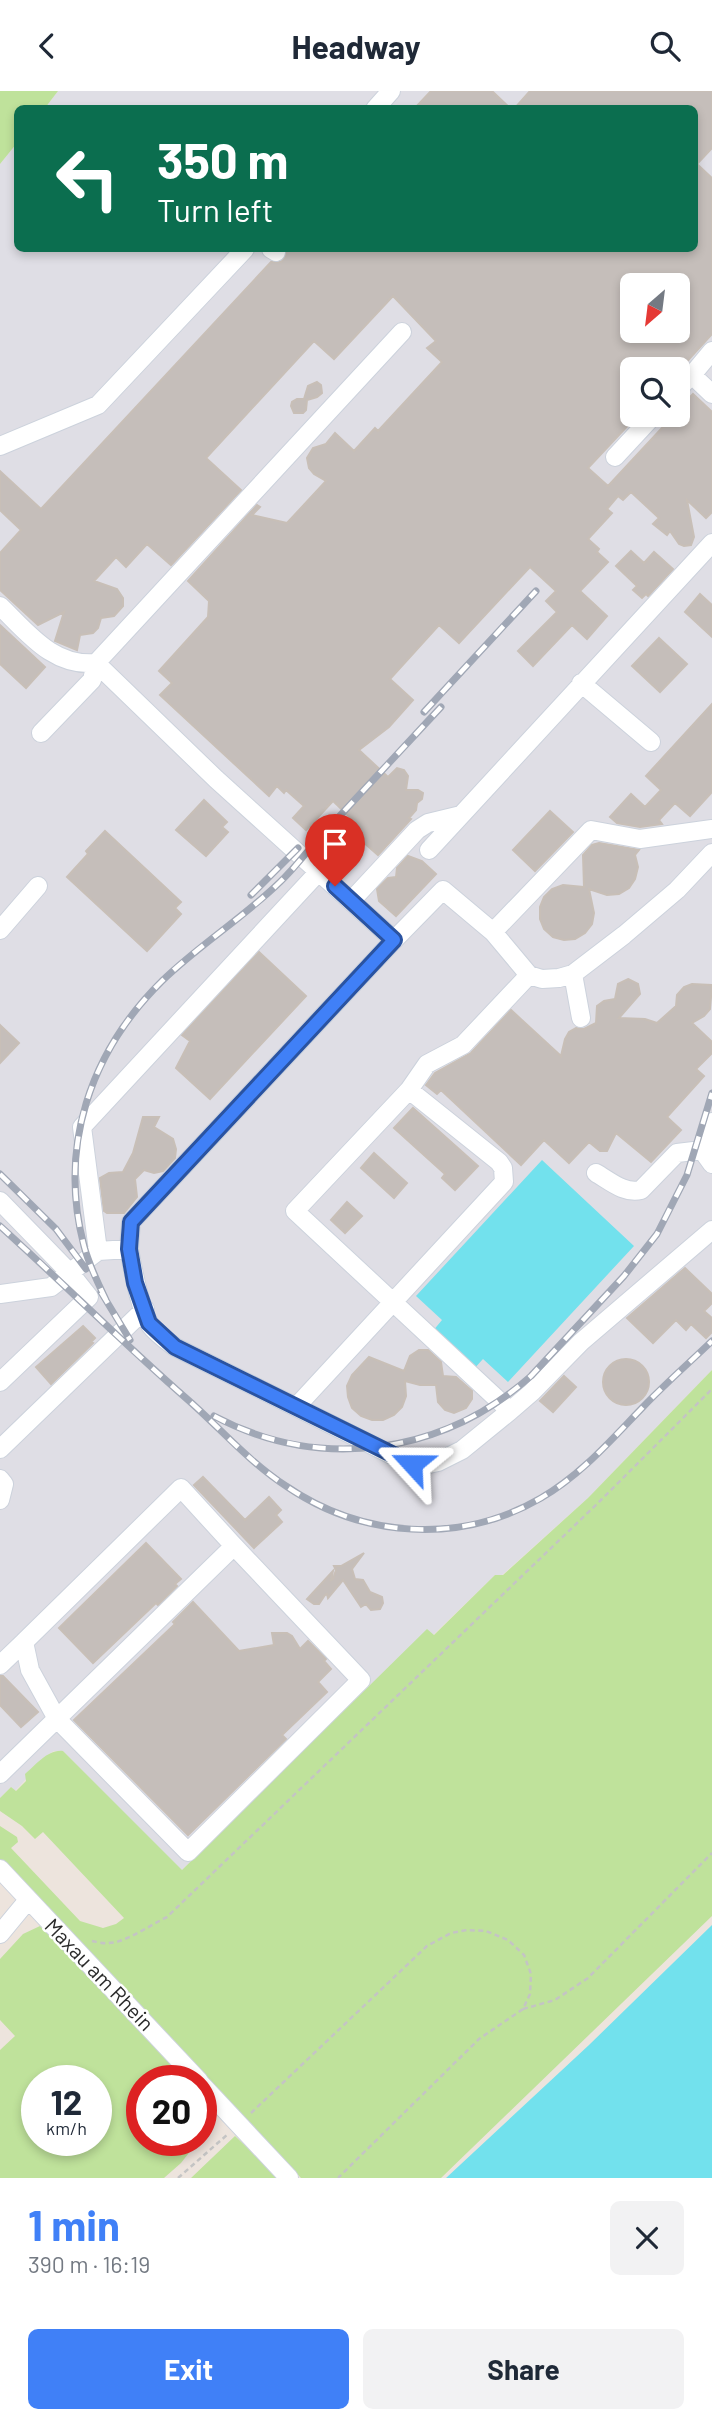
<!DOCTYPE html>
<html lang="en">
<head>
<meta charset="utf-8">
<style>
  :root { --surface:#fff; --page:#f2f2f3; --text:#1f2937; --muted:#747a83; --accent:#4080f7 }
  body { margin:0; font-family:Barlow,sans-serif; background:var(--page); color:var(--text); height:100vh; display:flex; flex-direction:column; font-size:26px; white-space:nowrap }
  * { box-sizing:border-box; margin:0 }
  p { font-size:23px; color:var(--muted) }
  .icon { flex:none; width:38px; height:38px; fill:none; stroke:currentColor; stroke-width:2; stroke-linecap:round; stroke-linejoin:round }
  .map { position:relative; height:2087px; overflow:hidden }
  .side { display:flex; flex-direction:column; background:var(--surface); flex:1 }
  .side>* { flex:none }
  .guide { position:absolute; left:14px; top:14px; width:684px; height:147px; border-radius:10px; box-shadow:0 4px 10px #0003; background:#0b6e4f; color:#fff; overflow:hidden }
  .needle { width:46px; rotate:208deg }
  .controls { position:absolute; left:620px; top:182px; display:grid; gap:14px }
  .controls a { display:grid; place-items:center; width:70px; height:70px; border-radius:10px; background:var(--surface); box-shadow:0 4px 10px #0003; font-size:35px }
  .speed { position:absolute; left:21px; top:1974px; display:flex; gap:14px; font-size:35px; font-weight:700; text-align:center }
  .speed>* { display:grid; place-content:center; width:91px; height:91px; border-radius:50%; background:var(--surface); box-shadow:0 4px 10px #0003; line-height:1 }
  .speed small { font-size:18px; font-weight:400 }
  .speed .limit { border:10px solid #d22; background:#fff; color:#111 }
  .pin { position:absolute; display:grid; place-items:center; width:60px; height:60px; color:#fff; margin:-72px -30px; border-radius:50% 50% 50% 0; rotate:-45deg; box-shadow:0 0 7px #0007 }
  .pin .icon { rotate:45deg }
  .me { position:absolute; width:77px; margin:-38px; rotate:294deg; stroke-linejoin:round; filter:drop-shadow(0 0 5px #0008) }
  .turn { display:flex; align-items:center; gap:24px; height:147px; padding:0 28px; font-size:32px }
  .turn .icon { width:91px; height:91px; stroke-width:2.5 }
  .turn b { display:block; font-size:49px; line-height:60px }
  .round { display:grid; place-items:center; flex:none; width:74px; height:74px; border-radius:10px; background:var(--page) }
  .head { display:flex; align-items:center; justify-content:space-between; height:119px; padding:0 28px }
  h1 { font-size:42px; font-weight:700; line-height:52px; color:var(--accent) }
  .primary-button { display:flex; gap:14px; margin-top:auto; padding:14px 28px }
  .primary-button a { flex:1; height:80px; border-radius:10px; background:var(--accent); color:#fff; font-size:28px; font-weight:700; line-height:80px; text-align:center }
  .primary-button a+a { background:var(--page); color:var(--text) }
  header { display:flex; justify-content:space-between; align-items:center; height:91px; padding:0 28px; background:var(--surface); font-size:32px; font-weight:700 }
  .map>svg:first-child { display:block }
</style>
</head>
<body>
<header><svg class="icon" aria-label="back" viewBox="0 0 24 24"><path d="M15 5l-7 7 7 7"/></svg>Headway<svg class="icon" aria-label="search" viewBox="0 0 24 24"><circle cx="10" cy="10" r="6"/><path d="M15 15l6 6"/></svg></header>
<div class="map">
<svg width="712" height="2087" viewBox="0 0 712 2087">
  <rect width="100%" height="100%" fill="#ede4dd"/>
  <path fill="#dfdee5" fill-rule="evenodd" d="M58,0H712V1279L588,1407L502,1484H495L433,1544L427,1539L181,1780L63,1660H54L49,1663L15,1700L11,1696L0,1707V73L17,52L18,158H695V18L45,17ZM632,194H677V240H632ZM632,278H677V324H632Z"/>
  <path fill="#bfe29b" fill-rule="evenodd" d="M0,0H58L45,17L18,18L17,52L0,73Z
    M712,1279V1825L441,2087H301L0,1770V1735L17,1746L18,1751L11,1757L80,1830L103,1837L116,1833L124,1827L43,1741L35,1748L22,1735L0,1720V1707L11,1696L16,1700L26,1690L25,1683C36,1674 48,1658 63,1660L182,1779L427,1538L434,1544L495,1484H503L588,1407Z
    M40,1835L166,1966L186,1990H142V2049H199L181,2072L164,2087H0V1959L15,1945L0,1929V1868L23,1843ZM37,1990H96V2049H37Z
    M235,2045L273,2081L276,2087H191Z"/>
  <path fill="#72e1ed" d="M542,1069L634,1155L508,1291L483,1268L473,1279L432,1241L442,1229L416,1205Z
    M712,1834V2087H446L589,1954Z"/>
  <path fill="#c5beba" stroke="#c8bfb7" stroke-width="2" fill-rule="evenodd" d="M431,0H492L511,18H414Z
    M530,0H712V57L697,73L712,87V243L680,278H632V330L588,377L608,395L674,324H677V320L693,303L712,321V421L706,427L687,409L694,446L691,454L684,455L679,453L670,440L667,444L653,433L659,427L631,401L623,409L618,405L607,418L612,422L588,448L599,458L597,461L608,471L580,500L607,525L587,548L572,534L533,575L518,560L557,521L546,510L556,500L530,476L459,552L439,534L390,588L413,609L389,636L359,659L388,686L397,677L404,679L408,685L406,699H418L423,702L422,708L417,712L416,719L409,727L411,728L378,764L362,750V742L355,735L357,733L333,710L306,739L293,727L304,715L286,699L284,702L277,695L269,705L160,604L172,592L159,580L208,526L209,510L188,490L257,414L260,416L252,424L287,432L326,390L314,383L309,377L307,367L313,357L326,353L335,342L354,360L375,337L378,340L442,271L427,257L436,250L393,205L334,268L314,250L206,367L241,399L171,474L147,453L126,476L116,466L94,490L117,498L123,507V515L114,525L101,527L98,537L93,542L80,544L77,559L55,550L64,521L38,534L0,499V462L21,439L0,419V380L41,418L271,171H281L285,167L287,158H695V18H514ZM632,194H677V240H632Z
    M317,291L321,294L322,302L317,306L307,309L306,319L303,322H294L291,315L292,311L297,308H304L308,295Z
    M631,460L644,472L654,461L673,478L648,505L646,503L642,507L633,499L637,495L616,475Z
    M700,503L712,514V546L685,521Z
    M0,534L45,576L26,597L0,573Z
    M659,547L687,573L660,601L632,575Z
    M712,613V701L690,725L675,712L659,729L662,733L640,736L617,732L610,726L631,703L645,716L661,699L646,685Z
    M204,709L227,731L222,736L228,741L206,765L176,739Z
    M550,720L573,741L535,780L513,759Z
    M105,740L181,811L175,817L181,823L147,860L67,786L88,763L86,760Z
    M599,752L639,759L635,764L638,776L635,788L629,797L619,803L607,804L589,798L594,822L592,833L585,842L575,848L564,849L553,846L544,838L540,828V816L544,806L552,798L563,794L584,796L583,764L592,754Z
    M408,765L422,770L436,783L396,825L379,810L377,798L388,787L396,786L397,777Z
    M259,861L306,905L210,1008L176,977L190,950L182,944Z
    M628,888L638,893L640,903L619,927L645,928L657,932L676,915L677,904L684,896L692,893L712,894L710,918L704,925L692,932L712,951V962L696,978L704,985L667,1026L681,1039L651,1071L616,1042L607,1060H600L589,1051L569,1072L544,1049L521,1074L441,999L437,1003L426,994L435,982L471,962L511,919L561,965L565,948L569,941L576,937L584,938L596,932L597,915L604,910L615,908L618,893Z
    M0,934L19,952L0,972Z
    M413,1017L478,1075L455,1099L442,1087L445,1083L394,1037Z
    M143,1026H159L154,1036L173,1048L176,1058L175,1067L163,1080L154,1082L144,1079L135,1088L137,1106L124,1122H107L104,1120L100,1087L109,1082L123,1081L133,1062Z
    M374,1062L407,1092L394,1107L361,1077Z
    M347,1111L362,1125L345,1142L331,1129Z
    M685,1177L712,1203V1212L704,1220L712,1227V1241L706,1247L691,1233L686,1239L676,1229L653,1252L627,1227Z
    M83,1235L95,1247L91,1251L93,1252L51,1293L36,1276Z
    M419,1259H428L441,1271L443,1285L456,1286L472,1300V1308L466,1317L454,1322L445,1319L438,1311L436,1294H420L405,1290L406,1305L402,1316L394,1324L383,1329H372L361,1325L352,1317L348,1306L347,1295L352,1284L369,1266L404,1280L410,1265Z
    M603 1291a23 23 0 1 1 46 0a23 23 0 1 1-46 0Z
    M564,1285L576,1296L553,1321L540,1310Z
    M203,1386L245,1429L269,1406L281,1419L276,1424L282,1431L254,1457L194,1394Z
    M146,1452L181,1488L175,1493L177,1495L158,1514L156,1512L93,1572L59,1537Z
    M364,1462L352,1478L355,1488L363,1489L370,1501L382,1506L383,1512L380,1518L371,1519L366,1513L361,1516L343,1489L328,1507L327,1503L325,1504L319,1513H314L307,1508L333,1480L331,1489L333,1488L336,1479L334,1475H341Z
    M193,1511L239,1560L274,1554L272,1542H287L292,1545L300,1558L308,1550L326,1568L324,1570L331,1578L318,1591L327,1601L282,1644L286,1648L188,1744L74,1629L175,1533L173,1531Z
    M0,1585H3L38,1621L21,1636L0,1614Z"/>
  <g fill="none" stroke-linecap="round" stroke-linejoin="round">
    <g stroke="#ccd2dc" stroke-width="20">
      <path id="minor" d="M375,18L391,0
        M271,158L276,161
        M692,284L712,260
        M677,299L692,284L712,303
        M0,355L98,314L245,158
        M615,366L654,324
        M0,515C28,542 53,576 96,572L402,241
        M96,572L216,688L394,849L443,799L493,841L591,739L640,748L712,738
        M581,592L651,651
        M41,642L92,589L96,572
        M429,759L712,452
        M351,810L417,739L428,732L461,724
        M0,839L38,795
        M493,841L529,884L542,888L559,887L573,883L624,844L677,799L712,762
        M573,883L581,927
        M712,1031L702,1059L712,1073
        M596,1082C610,1090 624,1103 641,1099L677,1062L702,1059
        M0,1110L70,1182L89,1206L0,1291
        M129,1158L131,1131L394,849
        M98,1160L129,1158C133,1178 139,1216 150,1234C157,1243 167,1250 175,1256L296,1316L504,1091L503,1077L499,1071L409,999L427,973L463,954L529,884
        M0,1203L51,1196L98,1160L82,1036L351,746
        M296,1316L402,1369L424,1374L438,1371L462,1359L510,1320L295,1120L409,999
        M510,1320L532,1301L581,1251L712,1139
        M0,1358L145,1218
        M0,1388L4,1393L0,1409
        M0,1574L24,1551
        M0,1683L234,1455L361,1589L188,1761L57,1628L30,1579L24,1551L181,1397L234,1455
        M0,1778L199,1990
        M0,1843L28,1809
        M201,1993L289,2087"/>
    </g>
    <path stroke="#c4c4c4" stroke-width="2.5" stroke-dasharray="5 3.5" stroke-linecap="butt" d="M92,1850C97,1851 104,1853 109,1852C125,1852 152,1833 167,1826L599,1411L712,1298
      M523,1918L555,1909L588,1887L712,1762
      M251,2022L427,1855L451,1842L467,1839L486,1840L508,1849L524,1864L531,1883L530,1903L523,1918L479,1948L338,2087
      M178,2087L228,2043"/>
    <use href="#minor" stroke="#fff" stroke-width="18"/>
    <g stroke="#a0a7b5" stroke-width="7">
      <path id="rail" d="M424,621L536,500
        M251,804L298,757
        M0,1083L56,1138L86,1178
        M0,1135C63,1192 123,1252 187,1308C219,1336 249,1371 286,1395C362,1447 460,1454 541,1407C581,1384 611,1349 643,1316C665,1293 689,1272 712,1250
        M101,1201L130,1249
        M106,1209C98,1192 89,1174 84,1155C58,1056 90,961 162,890C199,854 243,827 280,791C295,777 308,759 322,744C362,701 401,659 441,616
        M214,1325C320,1381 442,1364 531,1285L624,1185L657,1143L687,1084L712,1002"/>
    </g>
    <use href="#rail" stroke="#fff" stroke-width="4.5" stroke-dasharray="13" stroke-linecap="butt"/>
  </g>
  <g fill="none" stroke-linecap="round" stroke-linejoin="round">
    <g stroke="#2a53a1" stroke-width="18">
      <path id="route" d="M335,795L394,849L131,1131L129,1158L135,1192L149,1232L175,1256L412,1373"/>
    </g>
    <use href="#route" stroke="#4080f7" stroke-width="12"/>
  </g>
  <g text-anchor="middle" stroke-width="5" stroke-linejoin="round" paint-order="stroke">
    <g font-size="21" fill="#2b2b2b" stroke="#fff">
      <text transform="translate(99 1884) rotate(46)" y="7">Maxau am Rhein</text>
    </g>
  </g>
</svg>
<div class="controls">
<a><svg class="needle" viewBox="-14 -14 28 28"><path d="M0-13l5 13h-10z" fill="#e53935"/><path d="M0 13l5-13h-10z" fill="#747a83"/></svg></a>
<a><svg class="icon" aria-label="search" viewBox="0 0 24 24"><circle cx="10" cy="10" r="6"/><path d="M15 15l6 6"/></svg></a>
</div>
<div class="speed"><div>12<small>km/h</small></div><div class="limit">20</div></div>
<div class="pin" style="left:335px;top:795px;background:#d93025"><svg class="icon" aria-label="arrive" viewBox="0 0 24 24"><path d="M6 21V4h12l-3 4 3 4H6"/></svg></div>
<svg class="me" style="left:412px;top:1373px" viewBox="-20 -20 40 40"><path d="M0-17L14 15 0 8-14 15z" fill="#4080f7" stroke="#fff" stroke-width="4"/></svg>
<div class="guide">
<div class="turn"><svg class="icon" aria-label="left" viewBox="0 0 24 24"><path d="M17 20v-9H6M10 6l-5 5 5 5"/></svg><div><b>350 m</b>Turn left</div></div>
</div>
</div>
<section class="side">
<div class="head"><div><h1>1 min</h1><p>390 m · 16:19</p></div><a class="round"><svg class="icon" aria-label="close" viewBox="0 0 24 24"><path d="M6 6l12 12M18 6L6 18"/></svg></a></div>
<div class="primary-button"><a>Exit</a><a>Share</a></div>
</section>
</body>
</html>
